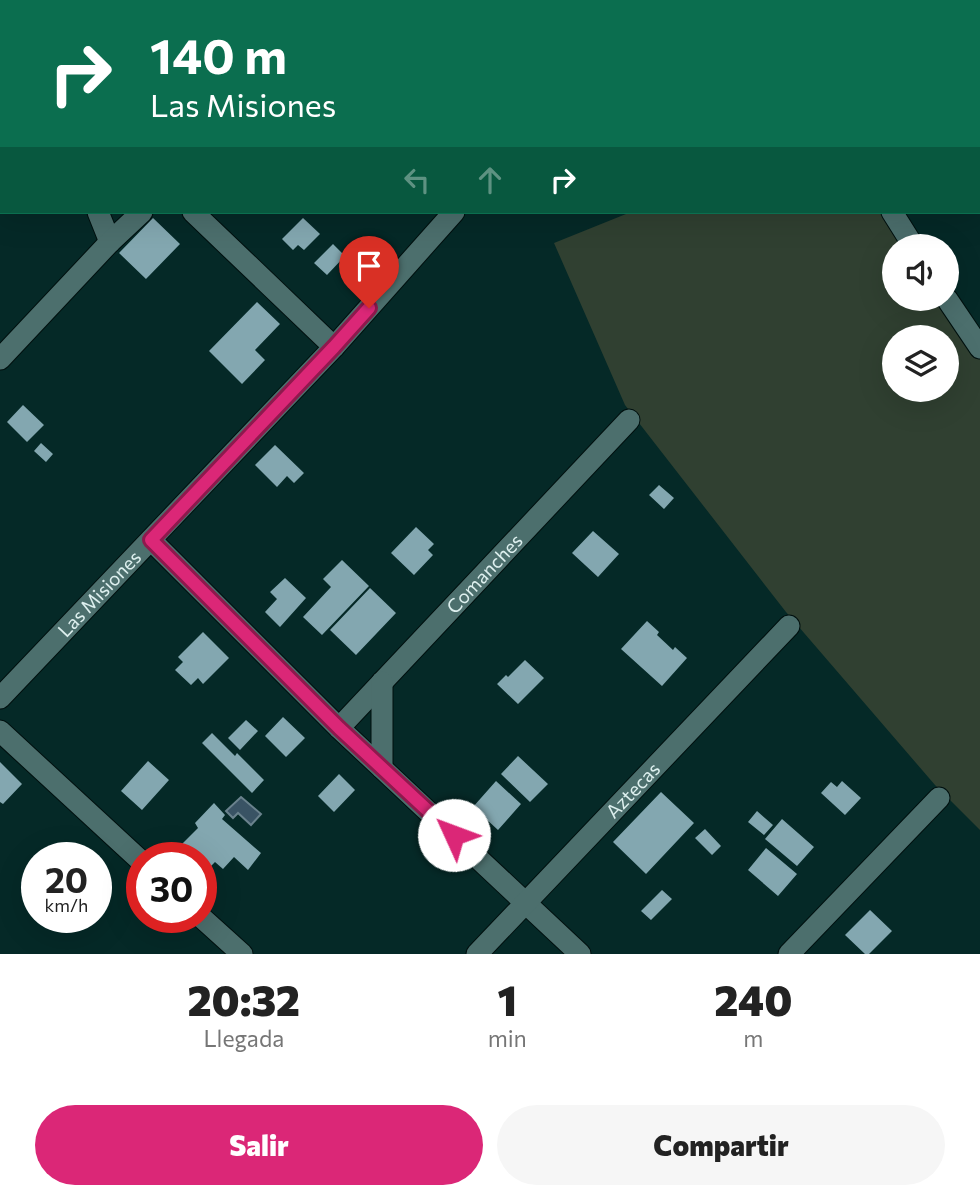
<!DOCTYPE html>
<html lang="es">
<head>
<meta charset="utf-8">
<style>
  :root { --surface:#fff; --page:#f6f6f6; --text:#222; --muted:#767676; --accent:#db2777 }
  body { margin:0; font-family:Commissioner,sans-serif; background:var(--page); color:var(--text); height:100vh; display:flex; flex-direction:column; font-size:26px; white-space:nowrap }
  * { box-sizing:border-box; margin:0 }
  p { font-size:23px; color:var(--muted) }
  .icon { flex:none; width:38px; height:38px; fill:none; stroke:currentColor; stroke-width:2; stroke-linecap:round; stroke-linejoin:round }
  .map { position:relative; height:954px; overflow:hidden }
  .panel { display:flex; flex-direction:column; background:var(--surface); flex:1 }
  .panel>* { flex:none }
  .hud { position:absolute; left:0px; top:0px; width:980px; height:214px; box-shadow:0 7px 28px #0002; background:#0b6e4f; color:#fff; overflow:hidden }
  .buttons { position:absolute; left:882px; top:234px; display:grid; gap:14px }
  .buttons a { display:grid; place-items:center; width:77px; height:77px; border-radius:50%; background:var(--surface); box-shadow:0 7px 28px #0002; font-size:35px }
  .speed { position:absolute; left:21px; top:842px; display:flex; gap:14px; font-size:35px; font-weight:700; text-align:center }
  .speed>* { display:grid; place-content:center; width:91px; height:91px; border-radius:50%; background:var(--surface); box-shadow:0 7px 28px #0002; line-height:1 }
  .speed small { font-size:18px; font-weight:400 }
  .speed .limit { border:10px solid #d22; background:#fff; color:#111 }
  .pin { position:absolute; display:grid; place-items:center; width:60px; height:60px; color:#fff; margin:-72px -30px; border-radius:50% 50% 50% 0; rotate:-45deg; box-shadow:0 0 7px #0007 }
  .pin .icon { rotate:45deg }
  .me { position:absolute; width:77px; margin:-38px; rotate:313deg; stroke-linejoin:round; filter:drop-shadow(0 0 5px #0008) }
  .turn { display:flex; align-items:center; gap:24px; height:147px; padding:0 35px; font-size:32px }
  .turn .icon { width:91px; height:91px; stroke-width:2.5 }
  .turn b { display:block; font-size:49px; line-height:60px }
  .lanes { display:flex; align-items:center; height:66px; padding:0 35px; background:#0003; justify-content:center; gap:35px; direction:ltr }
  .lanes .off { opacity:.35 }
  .eta { display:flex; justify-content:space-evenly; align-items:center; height:119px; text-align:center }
  .eta b { font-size:42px; font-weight:800; line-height:49px }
  .button { display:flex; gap:14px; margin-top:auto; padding:14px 35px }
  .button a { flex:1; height:80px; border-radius:42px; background:var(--accent); color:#fff; font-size:28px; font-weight:800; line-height:80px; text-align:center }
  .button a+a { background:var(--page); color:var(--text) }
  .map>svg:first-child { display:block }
</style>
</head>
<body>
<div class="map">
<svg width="980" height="954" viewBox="0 0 980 954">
  <rect width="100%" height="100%" fill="#052927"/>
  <path fill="#304031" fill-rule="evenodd" d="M631,212H885L909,247H894V299H945L980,351V830L935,785L786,612L625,405L554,243ZM894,338H947V390H894Z"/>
  <path fill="#395364" stroke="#6a828d" stroke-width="2" d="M241,797L261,814L251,825L238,813L233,818L226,811Z"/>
  <path fill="#83a7b0" d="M153,218L180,244L146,279L119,253Z
    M303,218L320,234L304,250L298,245L293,250L282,239Z
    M333,244L345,256L327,275L314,263Z
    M257,302L280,324L255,350L265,360L242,384L209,351Z
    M23,405L44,425L27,442L7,422Z
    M41,443L53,454L46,462L34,451Z
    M275,445L304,473L294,483L287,476L277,487L255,465Z
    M659,485L674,498L664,509L649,495Z
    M416,527L434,544L428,550L433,555L414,575L391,553Z
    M593,531L619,554L598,577L572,553Z
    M342,560L369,586L322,635L303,617L331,587L323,579Z
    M285,578L306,598L280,627L265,612L277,599L270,592Z
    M370,588L396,613L356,655L330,630Z
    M647,621L659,632L657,635L673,650L675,647L687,658L662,686L621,649Z
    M203,632L229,658L203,684L198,678L191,685L175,670L183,662L178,657Z
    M525,660L544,678L518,704L497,684L506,675L508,677Z
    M283,717L305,738L286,757L265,736Z
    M246,720L258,731L240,750L228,738Z
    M212,733L235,756L237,753L264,780L252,793L202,743Z
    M518,756L548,784L530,802L501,774Z
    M148,761L169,780L142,810L121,791Z
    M0,762L22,784L3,804L0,802Z
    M339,774L355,790L334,812L318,796Z
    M496,781L521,804L498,830L473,807Z
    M842,781L861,798L845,815L821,793L831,782L837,787Z
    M661,792L694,823L646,874L613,842Z
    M214,803L225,815L222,819L261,853L248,870L234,857L223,869L215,862L206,871L201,868V858H189L180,846L198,828L195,823Z
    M757,811L773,825L764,835L748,822Z
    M782,819L814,847L797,866L765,839Z
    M705,829L721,846L712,855L695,838Z
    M766,848L797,874L778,896L748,870Z
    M662,890L672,899L651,920L641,911Z
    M870,910L892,931L869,954H865L845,935Z"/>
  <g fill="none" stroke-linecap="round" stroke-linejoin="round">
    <g stroke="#00100f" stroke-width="12">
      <path id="lane" d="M312,0V2
        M33,2L41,0"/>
    </g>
    <g stroke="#00100f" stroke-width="23">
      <g id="street">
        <path d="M14,0V2"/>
        <path d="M0,22L2,21"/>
        <path d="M978,134L980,133"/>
        <path d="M98,212L110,242"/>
        <path d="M193,212L334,347"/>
        <path d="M892,212L914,247"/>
        <path d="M947,299L980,348"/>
        <path d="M0,359L110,242L142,212"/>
        <path d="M151,540L339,728L580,954"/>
        <path id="s1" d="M0,698L334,347L454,212"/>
        <path id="s2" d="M339,728L629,420"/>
        <path d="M0,731L142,862"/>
        <path d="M382,768V682"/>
        <path d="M201,917L242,954"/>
        <path id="s3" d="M477,954L789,626"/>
        <path d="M789,954L939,798"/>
      </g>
    </g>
    <use href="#lane" stroke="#4c6f6d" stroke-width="10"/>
    <use href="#street" stroke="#4c6f6d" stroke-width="21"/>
  </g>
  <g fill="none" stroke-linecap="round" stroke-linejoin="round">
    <g stroke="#8e194d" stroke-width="18">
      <path id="route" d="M369,308L334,347L151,540L339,728L454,835"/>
    </g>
    <use href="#route" stroke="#db2777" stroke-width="12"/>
  </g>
  <g text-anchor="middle" stroke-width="7" stroke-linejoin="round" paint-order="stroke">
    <g font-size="19" fill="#ddefee" stroke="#052927">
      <text dy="7" stroke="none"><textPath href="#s2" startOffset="212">Comanches</textPath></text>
      <text dy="7" stroke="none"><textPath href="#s1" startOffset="144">Las Misiones</textPath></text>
      <text dy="7" stroke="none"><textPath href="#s3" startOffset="226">Aztecas</textPath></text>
    </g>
  </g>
</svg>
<div class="buttons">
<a><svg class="icon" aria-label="sound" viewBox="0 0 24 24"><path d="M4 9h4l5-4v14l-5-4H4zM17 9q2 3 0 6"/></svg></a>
<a><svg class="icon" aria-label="layers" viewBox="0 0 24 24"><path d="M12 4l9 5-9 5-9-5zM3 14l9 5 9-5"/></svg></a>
</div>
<div class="speed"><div>20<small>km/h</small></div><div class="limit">30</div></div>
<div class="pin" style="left:369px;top:308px;background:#d93025"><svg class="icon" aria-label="arrive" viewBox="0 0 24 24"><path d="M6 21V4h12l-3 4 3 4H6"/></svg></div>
<svg class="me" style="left:454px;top:835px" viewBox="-20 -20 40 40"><circle r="19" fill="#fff"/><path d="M0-13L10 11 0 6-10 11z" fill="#db2777"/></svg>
<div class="hud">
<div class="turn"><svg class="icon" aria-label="right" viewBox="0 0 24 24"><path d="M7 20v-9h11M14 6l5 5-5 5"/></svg><div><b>140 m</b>Las Misiones</div></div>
<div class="lanes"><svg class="icon off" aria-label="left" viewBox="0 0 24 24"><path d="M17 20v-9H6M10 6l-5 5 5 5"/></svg><svg class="icon off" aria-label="ahead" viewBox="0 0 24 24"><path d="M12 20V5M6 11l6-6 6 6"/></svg><svg class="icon" aria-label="right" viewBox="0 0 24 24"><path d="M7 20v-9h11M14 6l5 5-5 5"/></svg></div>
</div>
</div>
<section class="panel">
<div class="eta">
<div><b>20:32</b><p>Llegada</p></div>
<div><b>1</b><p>min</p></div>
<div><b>240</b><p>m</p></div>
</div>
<div class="button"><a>Salir</a><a>Compartir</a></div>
</section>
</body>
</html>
